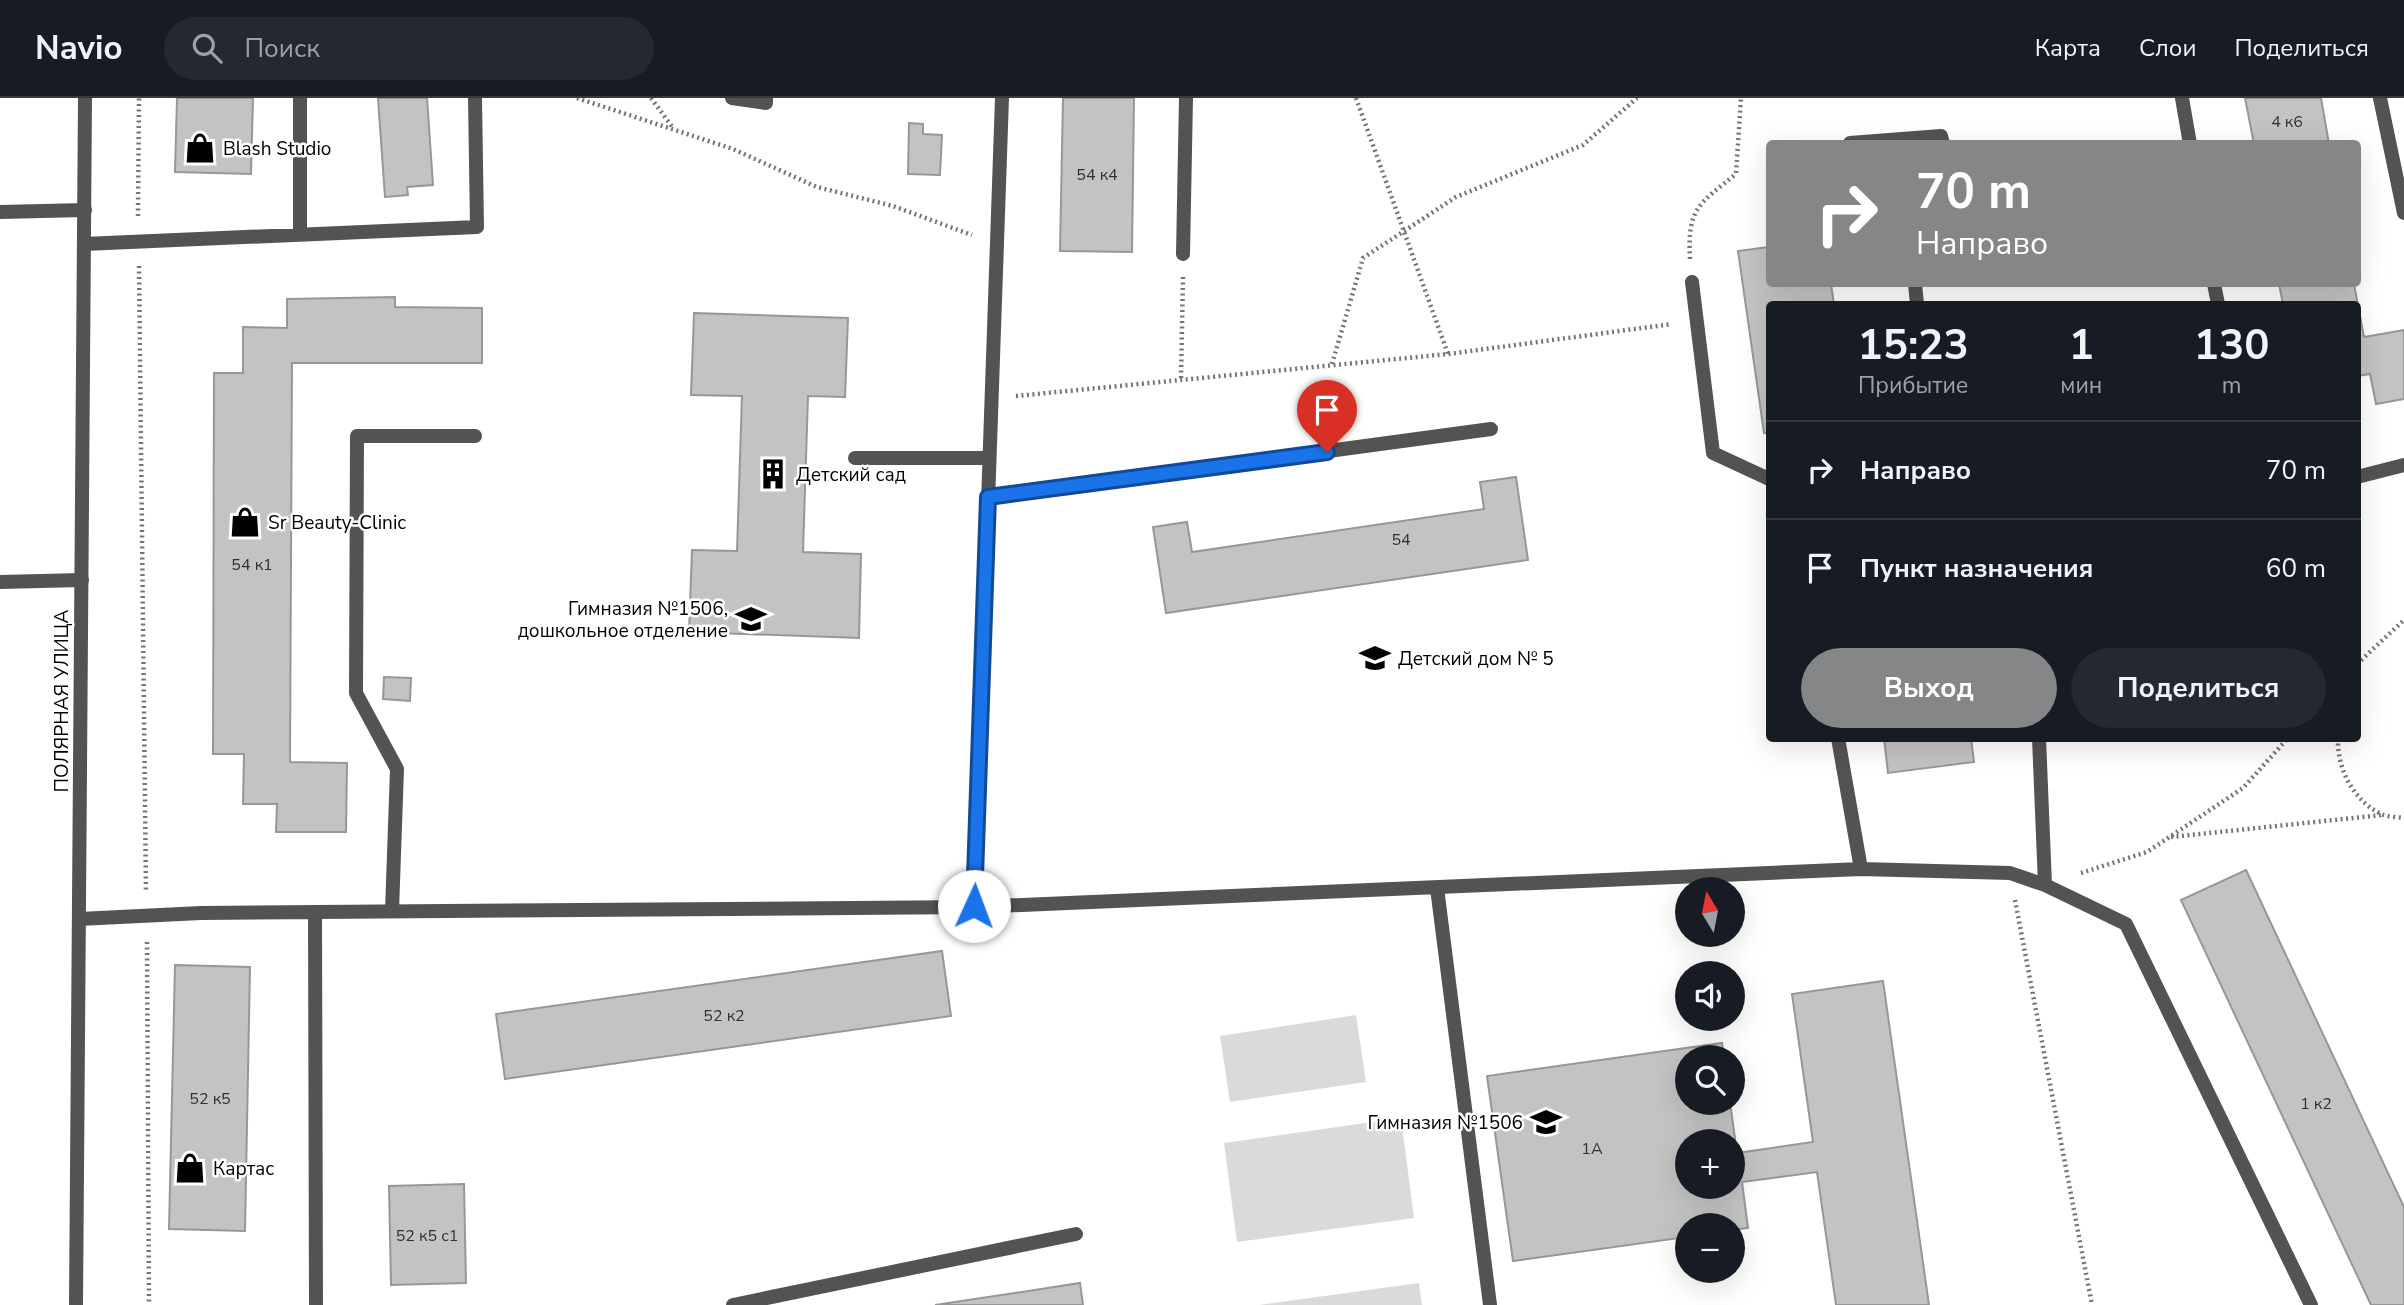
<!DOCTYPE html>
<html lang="ru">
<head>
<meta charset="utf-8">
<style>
  :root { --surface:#171b24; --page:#242831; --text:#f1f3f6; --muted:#9ea1a6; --line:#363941; --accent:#858687 }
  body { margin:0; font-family:"Nunito Sans",sans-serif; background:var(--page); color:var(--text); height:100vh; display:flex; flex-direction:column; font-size:26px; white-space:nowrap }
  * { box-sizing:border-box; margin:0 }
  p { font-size:23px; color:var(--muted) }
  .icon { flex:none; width:38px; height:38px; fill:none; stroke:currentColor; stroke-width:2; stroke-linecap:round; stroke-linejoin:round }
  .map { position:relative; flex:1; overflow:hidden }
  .details { position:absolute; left:1766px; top:203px; width:595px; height:441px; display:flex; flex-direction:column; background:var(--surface); border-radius:7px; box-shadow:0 7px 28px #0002 }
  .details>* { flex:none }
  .hud { position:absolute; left:1766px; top:42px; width:595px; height:147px; border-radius:7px; box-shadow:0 7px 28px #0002; background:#858687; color:#fff; overflow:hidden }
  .needle { width:46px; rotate:350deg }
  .fabs { position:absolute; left:1675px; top:779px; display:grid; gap:14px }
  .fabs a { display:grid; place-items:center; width:70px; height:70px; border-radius:50%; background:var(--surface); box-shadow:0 7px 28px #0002; font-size:35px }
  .pin { position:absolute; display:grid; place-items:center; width:60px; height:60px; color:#fff; margin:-72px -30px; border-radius:50% 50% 50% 0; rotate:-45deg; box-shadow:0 0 7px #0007 }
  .pin .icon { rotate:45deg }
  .me { position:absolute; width:77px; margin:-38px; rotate:2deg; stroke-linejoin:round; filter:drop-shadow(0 0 5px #0008) }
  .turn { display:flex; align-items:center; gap:24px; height:147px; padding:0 35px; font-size:32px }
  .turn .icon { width:91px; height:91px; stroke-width:2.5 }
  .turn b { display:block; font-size:49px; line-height:60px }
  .eta { display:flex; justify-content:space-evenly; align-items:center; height:119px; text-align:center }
  .eta b { font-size:42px; font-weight:700; line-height:49px }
  .action { display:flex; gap:14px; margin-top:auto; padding:14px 35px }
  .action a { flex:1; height:80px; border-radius:42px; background:var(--accent); color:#fff; font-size:28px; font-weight:700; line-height:80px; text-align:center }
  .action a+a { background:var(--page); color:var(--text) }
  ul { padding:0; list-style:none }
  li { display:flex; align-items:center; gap:21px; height:98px; padding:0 35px; border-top:2px solid var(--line) }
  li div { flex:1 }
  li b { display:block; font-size:26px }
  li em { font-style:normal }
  header { display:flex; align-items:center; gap:42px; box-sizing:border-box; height:98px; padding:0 35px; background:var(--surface); border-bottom:2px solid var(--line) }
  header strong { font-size:33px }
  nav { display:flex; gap:38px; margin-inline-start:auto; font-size:24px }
  .search { width:490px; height:63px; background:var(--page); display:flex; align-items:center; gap:18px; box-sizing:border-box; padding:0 24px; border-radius:38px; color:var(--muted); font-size:26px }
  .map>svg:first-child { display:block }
</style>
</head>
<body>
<header>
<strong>Navio</strong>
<div class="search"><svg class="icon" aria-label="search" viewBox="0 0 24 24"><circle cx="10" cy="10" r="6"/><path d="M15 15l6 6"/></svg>Поиск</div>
<nav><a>Карта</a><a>Слои</a><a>Поделиться</a></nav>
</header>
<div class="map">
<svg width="2404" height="1207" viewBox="0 0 2404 1207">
  <rect width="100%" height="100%" fill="#fff"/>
  <path fill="#dadada" d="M1356,917L1366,984L1230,1004L1220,938Z
    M1401,1020L1414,1120L1237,1144L1224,1045Z
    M1419,1185L1422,1207H1259Z"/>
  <path fill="#c3c3c3" stroke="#979797" stroke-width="2" fill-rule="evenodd" d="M177,0H253L251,76L175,74Z
    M378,0H427L433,87L407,89L408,97L385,99Z
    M1063,0H1134L1132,154L1060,153Z
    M2245,0H2321L2329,46H2254Z
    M909,25L923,26V36L942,37L940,77L908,76Z
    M1769,149V186H1831L1834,206H1769V335H1764L1738,153Z
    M2279,186H2354L2364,239L2404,232V301L2376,306L2370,276L2357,278V206H2283Z
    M395,199V209L482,210V265H292L290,664L347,665L346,734H276L277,706H243L244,656H213L214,275H243V229L287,230V201Z
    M694,215L848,220L845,299L808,298L803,454L861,456L859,540L689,534L692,452L737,453L742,298L691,297Z
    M1516,379L1528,462L1166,515L1153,429L1187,424L1192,454L1484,411L1480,384Z
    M384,579L411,580L410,603L383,601Z
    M1884,640H1971L1974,664L1888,675Z
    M2246,772L2404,1109V1207H2371L2181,802Z
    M942,853L951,918L505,981L496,916Z
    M175,867L250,869L245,1133L169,1131Z
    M1883,883L1929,1207H1836L1817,1074L1742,1084L1748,1130L1732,1132V1127H1687V1139L1513,1163L1487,978L1722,945L1724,959H1687V1004H1730L1737,1055L1813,1044L1792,896ZM1687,1043H1732V1088H1687Z
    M464,1086L466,1185L391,1187L389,1088Z
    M1080,1185L1083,1207H935L1022,1194Z"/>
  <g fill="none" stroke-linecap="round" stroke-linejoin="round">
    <path stroke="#757575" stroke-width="4.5" stroke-dasharray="2 3.5" stroke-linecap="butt" d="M577,0L733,51L817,89L893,108L972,137
      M651,0L673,30
      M1356,0L1448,256
      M138,118L139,0
      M1690,161C1687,110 1699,106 1736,76L1741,0
      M139,168L146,793
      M1332,266L1363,160L1456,99L1583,47L1637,0
      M1181,280L1183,179
      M1016,298L1448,256L1672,226
      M2357,566L2404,522
      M2338,640C2337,671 2353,702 2381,716C2387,719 2397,719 2404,720
      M2171,739L2382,717
      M2081,775L2147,754L2243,690L2288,640
      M2015,802L2092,1207
      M147,844L149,1207"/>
    <path stroke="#535353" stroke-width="14" d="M300,0V137
      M732,0L766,5V0
      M2182,0L2190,46
      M2380,0L2404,115
      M1850,45L1941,38L1943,46
      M0,114L85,112
      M84,146L477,129L475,0
      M1183,156L1186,0
      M1692,184L1713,355L1769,381
      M1915,186L1917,206
      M2214,186L2218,206
      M855,360H989
      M2357,379L2404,367
      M988,399L1491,331
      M0,484L82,482
      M1838,640L1861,771
      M2039,640L2045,787L2126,826L2311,1207
      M1437,790L1490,1207
      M974,809L1002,0
      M392,813L397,671L356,595L357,338H475
      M315,814L316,1207
      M79,821L201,815L974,809L1861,771L2010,775L2045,787
      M733,1207L1076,1136"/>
    <path stroke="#535353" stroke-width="14" d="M76,1207L85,0"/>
  </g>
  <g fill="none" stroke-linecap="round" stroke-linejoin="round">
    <g stroke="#114b97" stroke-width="18">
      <path id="route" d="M974,808L988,399L1327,354"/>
    </g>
    <use href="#route" stroke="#1a73e8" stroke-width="12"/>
  </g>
  <defs>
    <g id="shop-bare" transform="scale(2.415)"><path d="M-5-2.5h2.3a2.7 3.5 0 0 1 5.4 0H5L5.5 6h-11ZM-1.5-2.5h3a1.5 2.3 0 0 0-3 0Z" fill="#000" stroke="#fff" stroke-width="2.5" paint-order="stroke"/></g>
    <g id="building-bare" transform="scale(2.415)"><path d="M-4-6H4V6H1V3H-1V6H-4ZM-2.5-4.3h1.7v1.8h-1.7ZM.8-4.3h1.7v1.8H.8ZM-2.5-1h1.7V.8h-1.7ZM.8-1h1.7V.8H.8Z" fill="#000" stroke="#fff" stroke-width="2.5" paint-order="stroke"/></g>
    <g id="school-bare" transform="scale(2.415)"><path d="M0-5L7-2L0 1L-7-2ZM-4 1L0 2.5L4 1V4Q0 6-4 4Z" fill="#000" stroke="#fff" stroke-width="2.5" paint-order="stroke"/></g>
  </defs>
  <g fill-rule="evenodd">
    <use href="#shop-bare" x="200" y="50"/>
    <use href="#building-bare" x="773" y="376"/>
    <use href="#shop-bare" x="245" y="424"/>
    <use href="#school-bare" x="751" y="521"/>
    <use href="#school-bare" x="1375" y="560"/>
    <use href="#school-bare" x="1546" y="1024"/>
    <use href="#shop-bare" x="190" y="1070"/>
  </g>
  <g text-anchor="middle" stroke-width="5" stroke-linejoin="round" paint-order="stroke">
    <g font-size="16" fill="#313131">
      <text x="2287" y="29">4 к6</text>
      <text x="1097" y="82">54 к4</text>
      <text x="1401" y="447">54</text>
      <text x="252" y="472">54 к1</text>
      <text x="724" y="923">52 к2</text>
      <text x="210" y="1006">52 к5</text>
      <text x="2316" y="1011">1 к2</text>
      <text x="1592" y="1056">1А</text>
      <text x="427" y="1143">52 к5 с1</text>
    </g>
    <g font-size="19" fill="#000" stroke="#fff" text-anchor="start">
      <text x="223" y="57">Blash Studio</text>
      <text x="796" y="383">Детский сад</text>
      <text x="268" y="431">Sr Beauty-Clinic</text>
      <text x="728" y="517" text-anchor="end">Гимназия №1506,<tspan x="728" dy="22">дошкольное отделение</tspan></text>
      <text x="1398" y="567">Детский дом № 5</text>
      <text x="1523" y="1031" text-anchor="end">Гимназия №1506</text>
      <text x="213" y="1077">Картас</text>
    </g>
    <g font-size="19" fill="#000" stroke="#fff">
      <text transform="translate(61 603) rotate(-90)" y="7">ПОЛЯРНАЯ УЛИЦА</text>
    </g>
  </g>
</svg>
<div class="fabs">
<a><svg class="needle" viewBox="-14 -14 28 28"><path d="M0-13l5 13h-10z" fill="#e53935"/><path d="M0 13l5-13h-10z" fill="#9ea1a6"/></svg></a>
<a><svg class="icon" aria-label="sound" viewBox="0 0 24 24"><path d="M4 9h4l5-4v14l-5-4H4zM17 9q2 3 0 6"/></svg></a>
<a><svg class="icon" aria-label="search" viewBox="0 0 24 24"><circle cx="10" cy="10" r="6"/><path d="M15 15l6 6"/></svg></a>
<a>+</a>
<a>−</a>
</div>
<div class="pin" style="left:1327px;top:354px;background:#d93025"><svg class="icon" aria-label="arrive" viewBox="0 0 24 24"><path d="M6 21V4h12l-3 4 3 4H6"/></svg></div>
<svg class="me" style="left:974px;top:808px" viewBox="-20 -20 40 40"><circle r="19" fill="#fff"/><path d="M0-13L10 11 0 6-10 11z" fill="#1a73e8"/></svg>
<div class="hud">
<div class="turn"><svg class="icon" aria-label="right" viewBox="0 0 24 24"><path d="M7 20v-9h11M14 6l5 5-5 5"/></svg><div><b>70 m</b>Направо</div></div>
</div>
<section class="details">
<div class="eta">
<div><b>15:23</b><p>Прибытие</p></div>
<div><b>1</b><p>мин</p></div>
<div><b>130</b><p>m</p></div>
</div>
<ul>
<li><svg class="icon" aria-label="right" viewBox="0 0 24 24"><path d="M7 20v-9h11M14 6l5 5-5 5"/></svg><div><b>Направо</b></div><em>70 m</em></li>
<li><svg class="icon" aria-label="arrive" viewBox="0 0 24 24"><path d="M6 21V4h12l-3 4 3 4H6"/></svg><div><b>Пункт назначения</b></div><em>60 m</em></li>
</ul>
<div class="action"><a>Выход</a><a>Поделиться</a></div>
</section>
</div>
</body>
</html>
